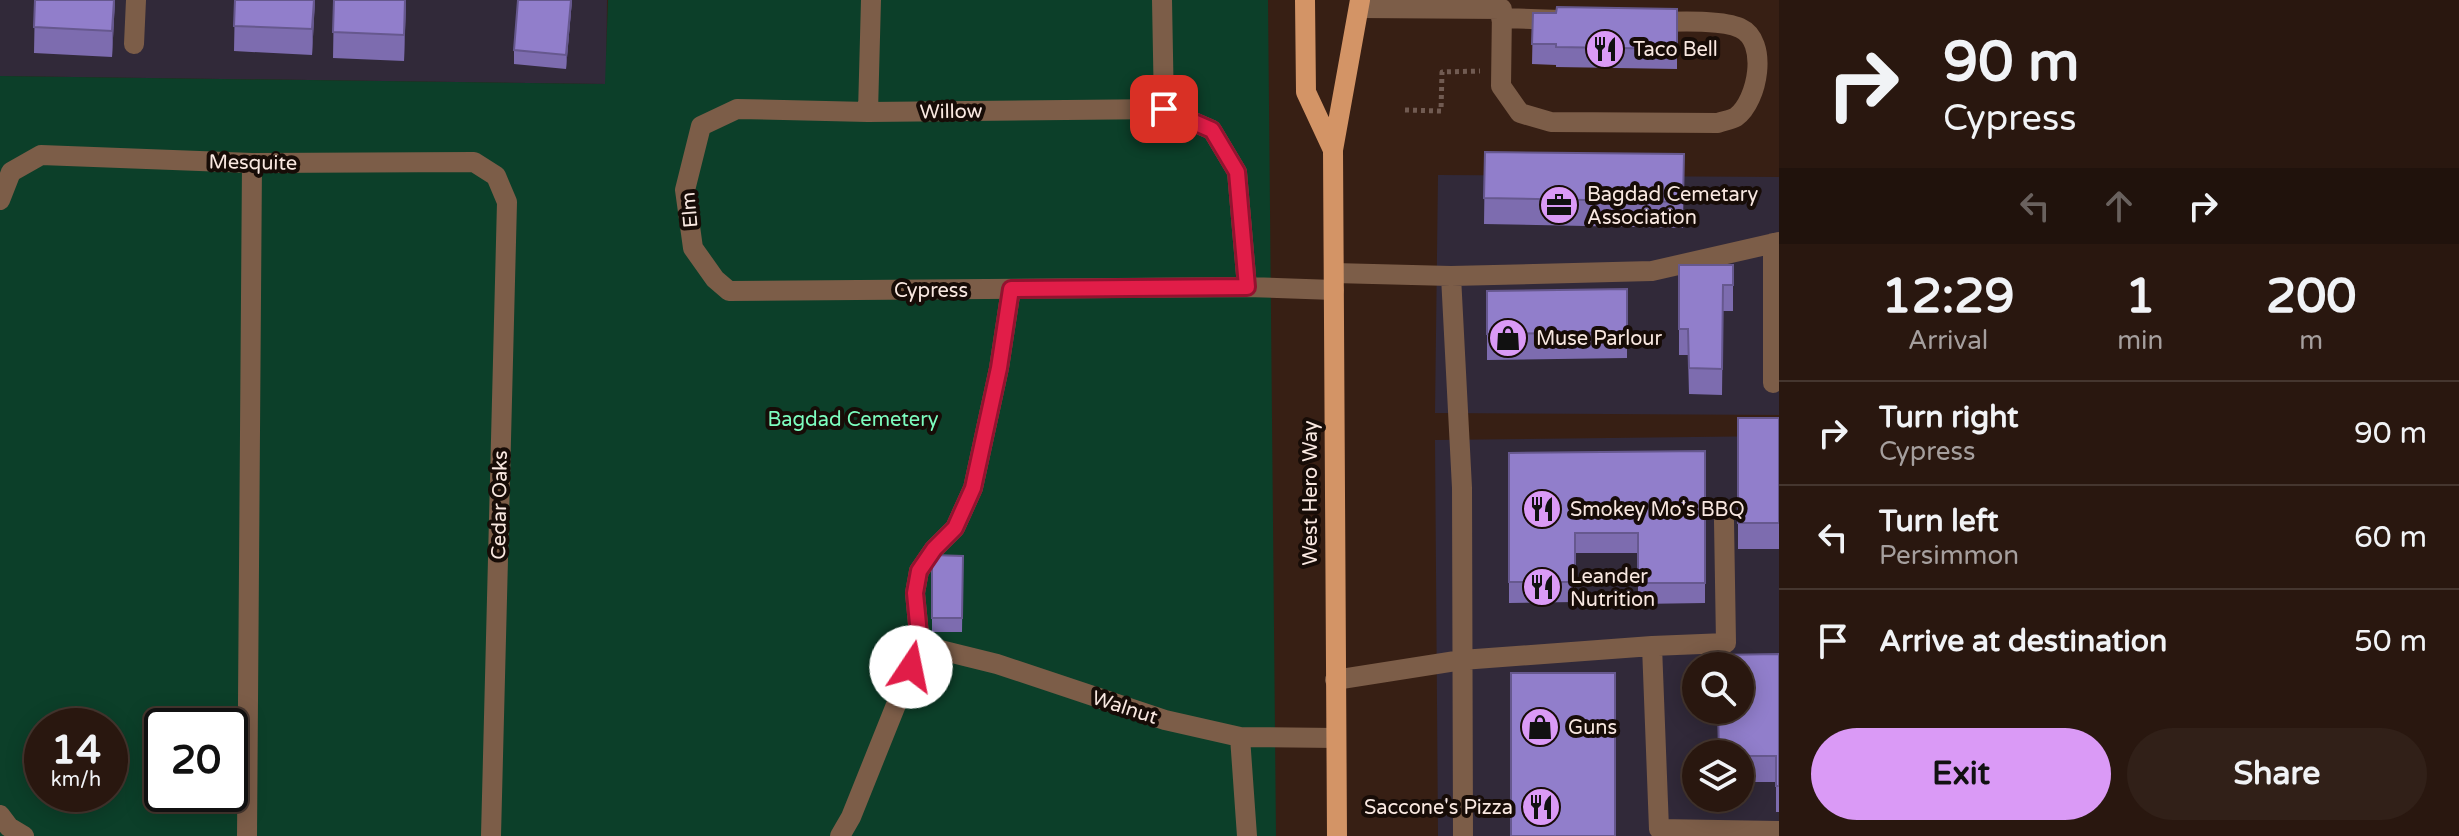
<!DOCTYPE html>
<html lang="en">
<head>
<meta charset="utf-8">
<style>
  :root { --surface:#29170f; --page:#312018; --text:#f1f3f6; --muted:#a59f9e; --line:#45362f; --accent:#da9af6 }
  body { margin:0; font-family:"Varela Round",sans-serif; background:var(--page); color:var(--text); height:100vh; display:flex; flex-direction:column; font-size:30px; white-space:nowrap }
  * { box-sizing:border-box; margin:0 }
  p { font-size:26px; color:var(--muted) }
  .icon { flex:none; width:44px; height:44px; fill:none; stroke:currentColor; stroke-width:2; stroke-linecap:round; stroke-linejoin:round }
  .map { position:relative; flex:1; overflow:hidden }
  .side { display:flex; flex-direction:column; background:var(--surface); width:680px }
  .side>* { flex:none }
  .banner { background:#29170f; color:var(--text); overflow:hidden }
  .controls { position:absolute; left:1682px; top:652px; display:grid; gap:16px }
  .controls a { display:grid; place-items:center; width:72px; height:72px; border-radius:50%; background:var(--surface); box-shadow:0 4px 20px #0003,0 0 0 2px var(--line); font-size:40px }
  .speed { position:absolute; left:24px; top:708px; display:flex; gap:16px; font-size:40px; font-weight:700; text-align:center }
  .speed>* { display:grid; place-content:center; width:104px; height:104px; border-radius:50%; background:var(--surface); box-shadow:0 4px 20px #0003,0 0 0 2px var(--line); line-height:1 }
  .speed small { font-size:20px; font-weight:400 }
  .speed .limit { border:4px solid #111; border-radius:12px; background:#fff; color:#111 }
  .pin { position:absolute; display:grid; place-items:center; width:68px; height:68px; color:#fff; margin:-34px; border-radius:16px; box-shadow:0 4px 12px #0006 }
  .me { position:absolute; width:88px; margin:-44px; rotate:11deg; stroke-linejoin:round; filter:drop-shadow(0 0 6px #0008) }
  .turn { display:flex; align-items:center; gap:28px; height:168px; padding:0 32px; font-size:36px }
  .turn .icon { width:104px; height:104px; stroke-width:2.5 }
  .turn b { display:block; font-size:56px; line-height:68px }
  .lanes { display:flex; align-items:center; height:76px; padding:0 32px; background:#0003; justify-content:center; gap:40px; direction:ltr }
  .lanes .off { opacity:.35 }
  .eta { display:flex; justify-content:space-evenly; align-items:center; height:136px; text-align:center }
  .eta b { font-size:48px; font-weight:700; line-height:56px }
  .button { display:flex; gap:16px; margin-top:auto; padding:16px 32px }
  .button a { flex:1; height:92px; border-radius:48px; background:var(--accent); color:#111; font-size:32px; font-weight:700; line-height:92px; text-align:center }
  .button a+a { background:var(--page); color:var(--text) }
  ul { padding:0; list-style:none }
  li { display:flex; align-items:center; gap:24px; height:104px; padding:0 32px; border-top:2px solid var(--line) }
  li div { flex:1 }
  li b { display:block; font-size:30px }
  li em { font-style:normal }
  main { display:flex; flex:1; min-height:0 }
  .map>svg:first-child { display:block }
</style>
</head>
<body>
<main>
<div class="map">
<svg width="1779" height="836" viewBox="0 0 1779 836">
  <rect width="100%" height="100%" fill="#371f14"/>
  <path fill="#312939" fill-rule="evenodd" d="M0,0H607L606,84L0,76Z
    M1438,175L1779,177V415L1435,413Z
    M1779,436V836H1438L1435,440ZM1696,666H1740V710H1696ZM1696,754H1740V798H1696Z"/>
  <path fill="#0c3f29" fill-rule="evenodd" d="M608,0H1268L1276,836H0V76L605,84ZM42,726H110V794H42ZM162,726H230V794H162Z"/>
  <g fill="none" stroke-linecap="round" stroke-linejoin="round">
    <path stroke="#715b52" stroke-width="5" stroke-dasharray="4 4" stroke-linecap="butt" d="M1405,110L1441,111L1442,72L1480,71"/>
    <path stroke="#7c5d48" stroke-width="20" d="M1162,0L1164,109
      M1360,8L1502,9L1501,86L1520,113L1551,122L1718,123C1723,121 1731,120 1736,117C1758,101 1769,41 1740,28C1721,19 1674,22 1652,22
      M1501,18L1560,20
      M134,44L136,0
      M868,112L871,0
      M0,200L11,172L41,155L252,163L474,162L496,176L507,202L491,836
      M1334,273L1451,276L1652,271L1779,242
      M1451,276L1462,488L1463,836
      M1247,287L1237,172L1212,130L1164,109L868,112L737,109L701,126L685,190L693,248L715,279L729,291L1247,287L1334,290
      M1773,383V243
      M920,645L997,664L1165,720L1240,737L1336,738
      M1652,646L1659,829L1779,831
      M1335,680L1462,660L1652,646L1726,643L1724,521
      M1240,737L1247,836
      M0,815L9,827L24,836
      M247,836L252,163
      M840,836L851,817L920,645L915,593L919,571L934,549L955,528L973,488L999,368L1011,289"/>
    <path stroke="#d39466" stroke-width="20" d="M1305,0L1306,92L1333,150
      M1337,836L1333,150L1360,0"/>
  </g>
  <path fill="#7d6caf" d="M35,0H115L112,57L34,53Z
    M235,0H315L312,55L234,51Z
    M334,0H406L404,61L333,58Z
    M572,0L566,69L514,64V50Z
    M1677,9V69L1556,67V65L1532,64L1533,13Z
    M1485,152L1684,155L1683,228L1484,224Z
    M1679,265H1733V311H1723L1722,395L1689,394L1688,355H1679Z
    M1627,289V358L1487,360V291Z
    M1738,418H1779V549H1738Z
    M1705,451V603L1638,604V553H1575V602L1509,603V453Z
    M932,555L963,556L962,632H932Z
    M1779,654V812H1776V782H1740V754Z"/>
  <path fill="#66588e" d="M114,0H115L112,57V31Z
    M314,0H315L312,55V29Z
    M405,0H406L404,61V35Z
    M571,0H572L566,69V55Z"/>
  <path fill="#917ecb" stroke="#66588e" stroke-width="2" d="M35,0H114L112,31L34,27Z
    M235,0H314L312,29L234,26Z
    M334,0H405L404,35L333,32Z
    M518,0H571L566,55L514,50Z
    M1557,7L1677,9V49L1556,47V44H1532L1533,13H1556Z
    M1485,152L1684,154L1683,202L1484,198Z
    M1679,265H1733V285H1723L1722,369L1689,368L1688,329H1679Z
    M1627,289V332L1487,334V291Z
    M1738,418H1779V523H1738Z
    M1705,451V583H1638V533H1575V582H1509V453Z
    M932,555L963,556L962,618H932Z
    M1779,654V786H1776V756H1740V754H1719L1718,710H1740V666H1718V655Z
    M1511,673H1615V836H1511Z"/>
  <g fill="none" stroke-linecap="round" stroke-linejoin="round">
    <g stroke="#92132f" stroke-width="20">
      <path id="route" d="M911,667L920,645L915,593L919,571L934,549L955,528L973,488L999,368L1011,289L1247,287L1237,172L1212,130L1164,109"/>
    </g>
    <use href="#route" stroke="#e11d48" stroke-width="14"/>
  </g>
  <defs>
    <g id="restaurant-disc" transform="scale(2)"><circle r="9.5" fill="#da9af6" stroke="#170c07"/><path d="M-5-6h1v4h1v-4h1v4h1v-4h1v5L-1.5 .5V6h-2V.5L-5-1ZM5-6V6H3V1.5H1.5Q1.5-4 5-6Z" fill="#111"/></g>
    <g id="office-disc" transform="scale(2)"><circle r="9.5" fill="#da9af6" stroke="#170c07"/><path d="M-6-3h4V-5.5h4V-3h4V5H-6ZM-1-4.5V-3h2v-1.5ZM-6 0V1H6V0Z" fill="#111"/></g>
    <g id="shop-disc" transform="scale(2)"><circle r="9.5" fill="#da9af6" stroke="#170c07"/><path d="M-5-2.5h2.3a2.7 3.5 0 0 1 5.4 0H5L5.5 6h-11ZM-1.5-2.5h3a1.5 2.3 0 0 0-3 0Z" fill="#111"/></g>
  </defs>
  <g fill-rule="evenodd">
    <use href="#restaurant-disc" x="1605" y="49"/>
    <use href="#office-disc" x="1559" y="205"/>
    <use href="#shop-disc" x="1508" y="338"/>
    <use href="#restaurant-disc" x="1542" y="509"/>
    <use href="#restaurant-disc" x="1542" y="587"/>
    <use href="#shop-disc" x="1540" y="727"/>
    <use href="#restaurant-disc" x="1541" y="807"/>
  </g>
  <g text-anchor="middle" stroke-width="8" stroke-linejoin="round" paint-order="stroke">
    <g font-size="20" fill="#f9e8e1" stroke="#170c07" text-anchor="start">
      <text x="1633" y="56">Taco Bell</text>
      <text x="1587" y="201">Bagdad Cemetary<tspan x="1587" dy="23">Association</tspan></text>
      <text x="1536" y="345">Muse Parlour</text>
      <text x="1570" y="516">Smokey Mo's BBQ</text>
      <text x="1570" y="583">Leander<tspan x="1570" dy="23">Nutrition</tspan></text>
      <text x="1568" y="734">Guns</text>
      <text x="1513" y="814" text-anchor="end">Saccone's Pizza</text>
    </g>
    <g font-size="20" fill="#f9e8e1" stroke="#170c07">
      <text transform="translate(951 111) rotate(-1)" y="7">Willow</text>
      <text transform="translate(253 162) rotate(1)" y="7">Mesquite</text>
      <text transform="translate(689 210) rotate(-95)" y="7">Elm</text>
      <text x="931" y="297">Cypress</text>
      <text transform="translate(1310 493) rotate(-90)" y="7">West Hero Way</text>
      <text transform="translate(499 505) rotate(-89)" y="7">Cedar Oaks</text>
      <text transform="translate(1125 707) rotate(18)" y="7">Walnut</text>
    </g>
    <g font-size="20" fill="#7cfdbf" stroke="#170c07">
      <text x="853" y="426">Bagdad Cemetery</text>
    </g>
  </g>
</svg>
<div class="controls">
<a><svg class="icon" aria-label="search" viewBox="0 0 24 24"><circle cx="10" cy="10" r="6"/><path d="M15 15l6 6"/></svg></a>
<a><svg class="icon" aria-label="layers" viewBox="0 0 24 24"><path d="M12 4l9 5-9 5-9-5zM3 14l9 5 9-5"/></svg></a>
</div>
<div class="speed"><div>14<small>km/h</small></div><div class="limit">20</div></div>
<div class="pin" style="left:1164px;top:109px;background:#d93025"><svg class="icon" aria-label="arrive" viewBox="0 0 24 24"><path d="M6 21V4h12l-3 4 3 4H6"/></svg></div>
<svg class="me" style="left:911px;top:667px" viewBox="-20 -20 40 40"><circle r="19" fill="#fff"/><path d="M0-13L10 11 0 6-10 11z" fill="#e11d48"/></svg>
</div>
<section class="side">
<div class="banner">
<div class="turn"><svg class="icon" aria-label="right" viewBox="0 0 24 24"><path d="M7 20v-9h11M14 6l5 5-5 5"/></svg><div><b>90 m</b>Cypress</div></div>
<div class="lanes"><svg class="icon off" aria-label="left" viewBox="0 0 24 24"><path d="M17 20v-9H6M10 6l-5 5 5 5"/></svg><svg class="icon off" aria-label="ahead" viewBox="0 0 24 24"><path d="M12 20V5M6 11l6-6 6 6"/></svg><svg class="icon" aria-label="right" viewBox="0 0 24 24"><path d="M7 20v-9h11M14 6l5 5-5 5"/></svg></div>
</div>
<div class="eta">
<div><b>12:29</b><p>Arrival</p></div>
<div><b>1</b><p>min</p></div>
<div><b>200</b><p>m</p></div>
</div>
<ul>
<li><svg class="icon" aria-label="right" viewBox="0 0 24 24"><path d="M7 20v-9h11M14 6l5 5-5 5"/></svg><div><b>Turn right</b><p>Cypress</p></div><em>90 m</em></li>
<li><svg class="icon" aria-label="left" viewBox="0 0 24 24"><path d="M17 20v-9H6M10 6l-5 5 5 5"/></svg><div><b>Turn left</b><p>Persimmon</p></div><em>60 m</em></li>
<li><svg class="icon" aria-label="arrive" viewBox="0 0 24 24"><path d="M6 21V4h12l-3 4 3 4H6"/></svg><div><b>Arrive at destination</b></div><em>50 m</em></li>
</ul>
<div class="button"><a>Exit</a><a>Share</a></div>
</section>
</main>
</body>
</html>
